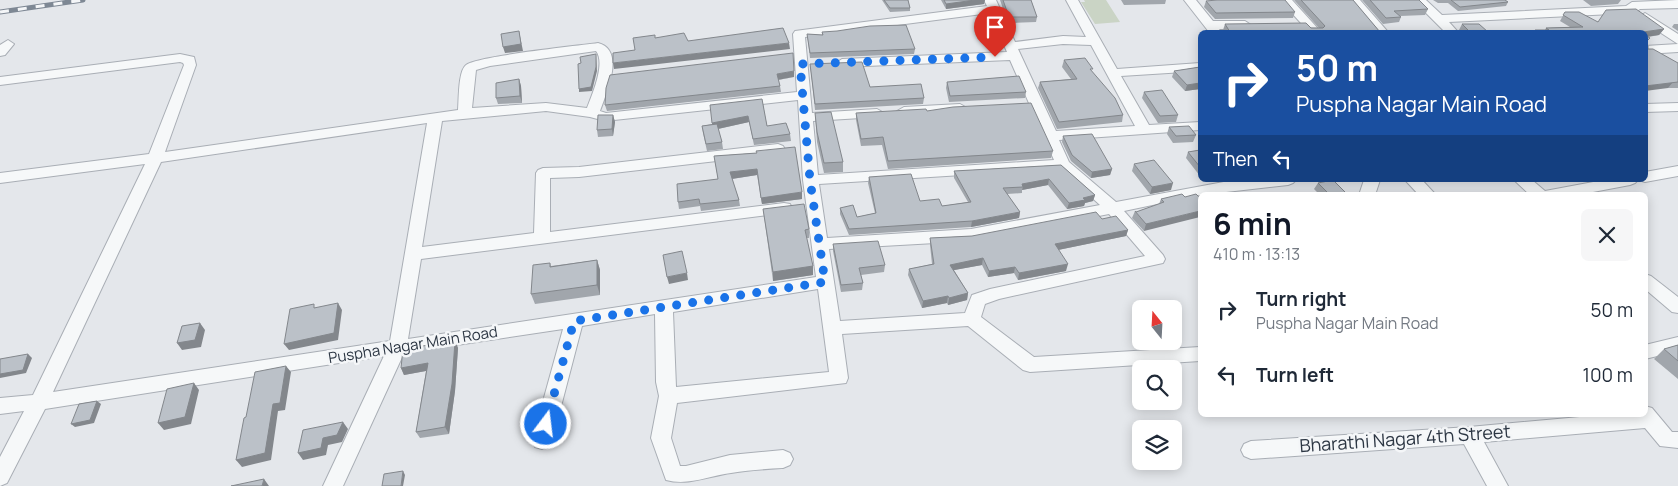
<!DOCTYPE html>
<html lang="en">
<head>
<meta charset="utf-8">
<style>
  :root { --surface:#fff; --page:#f6f6f7; --text:#1f2937; --muted:#747a83; --accent:#111827 }
  body { margin:0; font-family:Manrope,sans-serif; background:var(--page); color:var(--text); height:100vh; display:flex; flex-direction:column; font-size:19px; white-space:nowrap }
  * { box-sizing:border-box; margin:0 }
  p { font-size:16px; color:var(--muted) }
  .icon { flex:none; width:28px; height:28px; fill:none; stroke:currentColor; stroke-width:2; stroke-linecap:round; stroke-linejoin:round }
  .map { position:relative; flex:1; overflow:hidden }
  .drawer { position:absolute; left:1198px; top:192px; width:450px; height:225px; display:flex; flex-direction:column; background:var(--surface); border-radius:8px; box-shadow:0 2px 12px #0003 }
  .drawer>* { flex:none }
  .guide { position:absolute; left:1198px; top:30px; width:450px; height:152px; border-radius:8px; box-shadow:0 2px 12px #0003; background:#1a4fa0; color:#fff; overflow:hidden }
  .needle { width:32px; rotate:342deg }
  .controls { position:absolute; left:1132px; top:300px; display:grid; gap:10px }
  .controls a { display:grid; place-items:center; width:50px; height:50px; border-radius:8px; background:var(--surface); box-shadow:0 2px 12px #0003; font-size:25px }
  .pin { position:absolute; display:grid; place-items:center; width:42px; height:42px; color:#fff; margin:-51px -21px; border-radius:50% 50% 50% 0; rotate:-45deg; box-shadow:0 0 5px #0007 }
  .pin .icon { rotate:45deg }
  .me { position:absolute; width:55px; margin:-28px; rotate:15deg; stroke-linejoin:round; filter:drop-shadow(0 0 4px #0008) }
  .turn { display:flex; align-items:center; gap:18px; height:105px; padding:0 15px; font-size:22px }
  .turn .icon { width:65px; height:65px; stroke-width:2.5 }
  .turn b { display:block; font-size:35px; line-height:42px }
  .then { display:flex; align-items:center; height:48px; padding:0 15px; background:#0003; gap:10px; font-size:19px }
  .round { display:grid; place-items:center; flex:none; width:52px; height:52px; border-radius:8px; background:var(--page) }
  .summary { display:flex; align-items:center; justify-content:space-between; height:85px; padding:0 15px }
  h1 { font-size:30px; font-weight:700; line-height:38px; color:var(--accent) }
  ul { padding:0; list-style:none }
  li { display:flex; align-items:center; gap:15px; height:65px; padding:0 15px }
  li div { flex:1 }
  li b { display:block; font-size:19px }
  li em { font-style:normal }
  .map>svg:first-child { display:block }
</style>
</head>
<body>
<div class="map">
<svg width="1678" height="486" viewBox="0 0 1678 486">
  <rect width="100%" height="100%" fill="#e4e7eb"/>
  <path fill="#cad4c5" d="M1084,0H1106L1120,22L1095,24L1081,2H1085Z"/>
  <g fill="none" stroke-linecap="round" stroke-linejoin="round">
    <g stroke="#a9aeb5" stroke-width="2">
      <path id="minor" d="M984,0H996L1015,42L1063,36L1086,37L1066,0H1078L1117,69L1200,63V71L1121,76L1149,125L1200,122V130L1059,140L1069,162L1116,202L1229,181L1296,180L1293,183L1288,185L1200,195L1124,211L1163,255L1165,259L1163,263L999,299L985,304L981,317L1034,357L1200,347V361L1030,372L1023,370L968,326L842,334L848,378L846,383L677,403L671,438L680,466H686L730,455L783,450L790,453L793,459L790,465L783,468C766,469 748,470 731,473C709,476 688,486 666,480L651,438L659,396L656,382L655,314L582,326L552,441L549,447L542,449L535,447L532,441L563,329L404,353L343,486H323L384,356L45,409L7,483L0,486V457L24,411L0,414V398L33,395L145,164L0,183V173L149,154L184,65L183,63L180,62L0,85V77L180,54L194,57L196,65L165,152L458,110C459,100 458,71 466,65C477,56 577,46 598,43C626,50 606,94 600,111L606,113L797,92L793,34L795,31L987,6ZM990,13L1007,52L842,59L836,63L842,67L1010,60L1054,160L818,175L813,121L877,117L884,113L877,109L812,113L805,37ZM1063,44L1091,45L1135,126L1056,131L1018,49ZM596,51C606,63 592,95 587,108L546,103L472,108L476,70L490,66ZM798,100L803,180L816,277L408,339L421,259L784,213L790,212L792,208L790,204L784,203L550,232V178L579,177L778,154L783,152L785,149L783,146L778,144L579,167L543,168L538,170L536,173L534,233L422,247L442,121L546,111L590,117L605,121ZM427,123L390,341L53,392L161,162ZM1060,169L1100,205L971,229L827,238L819,184ZM1109,214L1145,256L990,289L972,295L965,313L840,321L829,249L971,241ZM818,289L829,372L676,387L673,312Z
        M1184,0H1196L1213,21H1245L1251,25L1245,29H1219L1221,32H1209Z
        M1280,0H1292L1321,32H1309Z
        M1348,0H1360L1388,32H1376Z
        M1413,0H1426L1442,15L1626,6L1632,2L1678,0V8L1640,9L1634,13L1449,22L1458,32H1445Z
        M1645,13L1678,34V44L1641,20L1639,17Z
        M8,40L14,44L5,55L0,56V45Z
        M1678,44V52L1645,54V46Z
        M1678,103V111L1645,112V104Z
        M960,104L967,108L965,111L904,115L897,111L904,107Z
        M1678,166V176L1645,182L1639,180H1645V172Z
        M1364,180H1380L1375,195H1359Z
        M1405,180H1422L1436,195H1419Z
        M1514,180H1532L1545,191L1604,180H1638L1635,183L1630,185L1577,195H1530Z
        M1645,274L1651,276L1678,297V313L1672,312L1645,289Z
        M1678,337V351L1645,359V345Z
        M1645,406L1652,408L1672,432H1678V448L1660,446L1645,428L1484,442L1508,486H1487L1464,444L1251,459L1244,456L1241,450L1244,444L1251,441L1469,427L1602,415H1645Z"/>
    </g>
    <use href="#minor" fill="#f6f8f9" fill-rule="evenodd"/>
    <g stroke="#7e8894" stroke-width="5">
      <path id="rail" d="M0,12L83,0"/>
    </g>
    <use href="#rail" stroke="#f4f6f8" stroke-width="3" stroke-dasharray="9" stroke-linecap="butt"/>
  </g>
  <path fill="#a1a6ac" d="M882,0H908L910,8V11L890,12Z
    M941,0H985L984,4L946,9Z
    M1000,0H1031L1037,17L1036,22L1008,23Z
    M1121,0H1166L1165,4L1124,5Z
    M1294,0H1353L1380,32H1225L1223,30L1225,24L1319,28Z
    M1362,0H1419L1428,9L1425,15L1400,16L1401,17L1399,22L1383,24Z
    M1433,0H1505L1508,2L1506,6L1458,11L1448,3H1438Z
    M1583,0H1621L1618,4L1591,6Z
    M1206,1L1295,12L1293,18L1215,19L1204,7Z
    M1565,12L1598,22L1664,29L1659,35L1648,37L1650,38L1645,44V32H1534L1535,30H1545L1546,28L1570,27L1560,21Z
    M1462,24L1488,32H1461L1459,30Z
    M1674,24H1678V31L1672,27Z
    M822,32L915,49L914,54L810,58L807,34L822,35Z
    M1648,49L1678,63V88H1668Z
    M1064,60L1092,72L1123,115L1122,122L1057,129L1038,88L1040,82L1071,79L1062,67Z
    M810,64L870,87L924,98L923,104L815,110Z
    M1200,67V89L1185,91L1172,77L1174,71Z
    M794,77L778,80L780,86L781,92L607,111L605,105Z
    M519,79L521,86L522,103L498,104L496,98Z
    M947,82L1026,92L1025,98L949,102L946,88Z
    M1144,92L1178,115L1176,122L1158,123L1142,98Z
    M762,99L767,126L790,134L791,141L754,145L749,122L718,129L722,142L723,149L707,151L703,133L702,126L712,124Z
    M927,111L1053,151L1051,158L888,169L882,145L861,146L856,120V113Z
    M815,113L843,162V172L824,173L817,142Z
    M613,115L615,122L613,136L598,137L597,130Z
    M1169,127L1196,135L1193,142L1173,143L1167,134Z
    M1063,136L1112,169L1110,175L1091,178L1071,161L1062,142Z
    M1200,150V176L1186,158L1188,152Z
    M756,153L802,199L762,204L757,175L732,179L739,200L740,206L701,211L700,206L679,209L678,202L718,179L714,156Z
    M1134,164L1171,190L1150,194L1132,171Z
    M1061,165L1095,195L1093,201L1085,203L1084,206L1067,209L1048,185L1022,190V193L1007,194L1020,212L1019,218L971,227L849,235L840,214V208L857,217L875,213L868,183L869,177L920,201L942,206L968,202L954,178V171Z
    M1318,183L1348,195H1320L1314,189Z
    M1185,197L1144,231L1132,218L1135,211L1136,212L1159,204L1161,199Z
    M763,209L809,229V238H806L813,266V275L773,281Z
    M1102,219L1128,230L1126,236L1058,250L1066,271L1018,280L1014,273L988,277L982,265L954,270L968,293L967,300L948,305L947,303L922,308L908,275L909,269L932,264L930,245V238L972,236Z
    M833,244L885,265L884,272L861,275L863,283L862,290L841,292L833,251Z
    M597,260L600,270V295L535,304L531,294L550,263L551,266Z
    M455,341L458,348L455,391L449,434L420,438L416,432L426,371L404,375L401,368Z
    M1678,345V379L1654,359L1664,349Z"/>
  <path fill="#83878c" d="M975,0H985L984,4L946,9V4Z
    M1664,29L1659,35L1645,37V32H1643Z
    M519,31L523,51L505,53L503,47Z
    M789,43L790,49L614,69L613,63Z
    M596,54L597,71L592,91L579,92V89Z
    M794,71V77L777,80V74Z
    M519,79L521,86L522,103L520,96Z
    M1673,82L1668,88L1645,91V86Z
    M1200,83V89L1185,91L1187,85Z
    M613,115L615,122L613,136L612,129Z
    M748,116L749,122L713,130L712,123Z
    M757,169V175L731,179L730,172Z
    M1112,169L1110,175L1091,178L1092,172Z
    M1049,179L1048,185L1022,190L1023,187L1022,184Z
    M1173,183L1171,190L1150,194L1152,187Z
    M802,192V199L762,204L761,198Z
    M1095,195L1093,201L1085,203L1084,206L1067,209L1069,203L1083,198Z
    M1200,211V217L1144,231L1146,224Z
    M1020,212L1019,218L971,227L972,221Z
    M1128,230L1126,236L1053,251L1055,244Z
    M983,258L982,265L949,271L950,265Z
    M597,260L600,270V295L597,285Z
    M1068,264L1066,271L1018,280L1019,273Z
    M813,266V275L773,281V272Z
    M1015,267L1014,273L988,277L989,271Z
    M687,273L688,280L669,284L667,277Z
    M968,293L967,300L948,305L949,298Z
    M948,296L947,303L922,308L923,301Z
    M338,303L342,310L338,340L289,350L284,344Z
    M200,323L205,330L201,347L182,350L177,343Z
    M455,341L458,348L455,391L449,434L445,427Z
    M28,354L32,358L26,373L0,378V374Z
    M428,363L431,370L404,375L401,368Z
    M286,366L291,372L285,410L278,411L271,460L242,467L236,460L273,404Z
    M194,383L199,390L191,424L164,430L158,423Z
    M97,401L101,404L94,423L75,427L71,424Z
    M343,422L348,429L342,442L328,445L326,455L303,460L298,453L323,438Z
    M403,471L405,475L403,486H401Z
    M264,479L269,486H262Z"/>
  <path fill="#bbc1c8" stroke="#83878c" d="M884,0H908L910,8H890Z
    M944,0H975L946,4Z
    M1003,0H1031L1037,17H1009Z
    M1217,0H1285L1295,12L1216,13L1206,1Z
    M1301,0H1353L1380,32H1230L1225,24L1306,23L1311,28H1323L1325,26Z
    M1370,0H1419L1428,9L1394,11L1401,17L1386,18Z
    M1451,0H1505L1508,2L1460,7Z
    M1636,9L1664,29L1643,32H1537L1535,30H1549L1546,28L1583,27L1563,15L1565,12H1579L1598,22L1606,10Z
    M1462,24H1479L1488,32H1470Z
    M906,25L915,49L810,53L807,34L823,35L822,32L837,31L870,26Z
    M783,28L789,43L613,63V53L635,50L633,38L655,35V38L684,33L688,41Z
    M519,31L521,44L503,47L501,34Z
    M1645,35L1650,38L1647,41H1645Z
    M1645,45L1648,46V49H1653L1678,63V82L1645,86Z
    M793,53L794,71L777,74L780,86L605,105L606,88L610,75Z
    M596,54V67L591,87L579,89L578,64L581,63L580,57Z
    M1085,58L1093,69H1090L1115,98L1123,115L1059,122L1040,82L1077,79L1064,60Z
    M862,62L870,87L921,84L924,98L815,104L810,64Z
    M1200,67V83L1187,85L1174,71Z
    M1019,76L1026,92L950,96L947,82Z
    M519,79L520,96L496,98V83Z
    M1162,90L1178,115L1160,116L1144,92Z
    M762,99L767,126L786,123L790,134L753,139L748,116L712,123L710,105Z
    M1031,103L1053,151L888,161L883,137L861,139L856,113L926,109L927,111L953,107Z
    M831,112L843,162L824,163L817,132L815,113Z
    M598,115H613L612,129L597,130Z
    M717,124L722,142L706,144L702,126Z
    M1189,126L1196,135L1176,136L1169,127Z
    M1092,134L1112,169L1092,172L1072,155L1063,136Z
    M795,147L802,192L761,198L757,169L730,172L739,200L700,204L699,199L678,202L677,184L718,179L714,156L757,153L756,151Z
    M1200,150V167L1188,152Z
    M1154,160L1173,183L1152,187L1134,164Z
    M1061,165L1095,195L1083,198L1085,200L1069,203L1049,179L1022,184L1023,187L1003,188L1020,212L972,221L849,229L840,208L853,205L857,217L876,213L869,177L911,174L920,201L939,199L942,206L971,202L954,171Z
    M1333,180L1348,195H1330L1318,183Z
    M1182,194L1185,197L1196,194L1200,198V211L1146,224L1135,211L1136,212L1164,202L1161,199Z
    M804,204L809,229L805,230L813,266L773,272L763,209Z
    M1096,212L1102,219L1116,216L1128,230L1055,244L1068,264L1019,273L1015,267L989,271L983,258L950,265L968,293L949,298L948,296L923,301L909,269L934,264L930,238L972,236Z
    M878,241L885,265L859,268L863,283L841,285L833,244Z
    M682,251L687,273L667,277L663,255Z
    M597,260V285L531,294L533,265L550,263V267Z
    M338,303L334,333L284,344L290,309L314,304V308Z
    M200,323L195,340L177,343L182,326Z
    M455,341L452,384L445,427L416,432L428,363L401,368L403,349Z
    M1678,345V361L1664,349Z
    M28,354L23,370L0,374V359Z
    M286,366L280,403L273,404L265,453L236,460L244,418L246,417L255,372Z
    M194,383L185,417L158,423L167,389Z
    M97,401L90,420L71,424L79,404Z
    M343,422L337,435L323,438L321,448L298,453L303,430Z
    M403,471L401,486H382L384,474Z
    M264,479L262,486H231Z"/>
  <g fill="none" stroke-linecap="round" stroke-linejoin="round">
    <path stroke="#1a73e8" stroke-width="9" stroke-dasharray="0 16.2" d="M546,424L574,321L825,282L810,180L800,64L995,57"/>
  </g>
  <g text-anchor="middle" stroke-width="5" stroke-linejoin="round" paint-order="stroke">
    <g font-size="15" fill="#2c3643" stroke="#f4f6f8">
      <text transform="translate(413 345) rotate(-9)" y="5">Puspha Nagar Main Road</text>
    </g>
    <g font-size="18" fill="#2c3643" stroke="#f4f6f8">
      <text transform="translate(1405 439) rotate(-4)" y="6">Bharathi Nagar 4th Street</text>
    </g>
  </g>
</svg>
<div class="controls">
<a><svg class="needle" viewBox="-14 -14 28 28"><path d="M0-13l5 13h-10z" fill="#e53935"/><path d="M0 13l5-13h-10z" fill="#747a83"/></svg></a>
<a><svg class="icon" aria-label="search" viewBox="0 0 24 24"><circle cx="10" cy="10" r="6"/><path d="M15 15l6 6"/></svg></a>
<a><svg class="icon" aria-label="layers" viewBox="0 0 24 24"><path d="M12 4l9 5-9 5-9-5zM3 14l9 5 9-5"/></svg></a>
</div>
<div class="pin" style="left:995px;top:57px;background:#d93025"><svg class="icon" aria-label="arrive" viewBox="0 0 24 24"><path d="M6 21V4h12l-3 4 3 4H6"/></svg></div>
<svg class="me" style="left:546px;top:424px" viewBox="-20 -20 40 40"><circle r="17" fill="#1a73e8" stroke="#fff" stroke-width="3"/><path d="M0-11L8 9 0 5-8 9z" fill="#fff"/></svg>
<div class="guide">
<div class="turn"><svg class="icon" aria-label="right" viewBox="0 0 24 24"><path d="M7 20v-9h11M14 6l5 5-5 5"/></svg><div><b>50 m</b>Puspha Nagar Main Road</div></div>
<div class="then">Then<svg class="icon" aria-label="left" viewBox="0 0 24 24"><path d="M17 20v-9H6M10 6l-5 5 5 5"/></svg></div>
</div>
<section class="drawer">
<div class="summary"><div><h1>6 min</h1><p>410 m · 13:13</p></div><a class="round"><svg class="icon" aria-label="close" viewBox="0 0 24 24"><path d="M6 6l12 12M18 6L6 18"/></svg></a></div>
<ul>
<li><svg class="icon" aria-label="right" viewBox="0 0 24 24"><path d="M7 20v-9h11M14 6l5 5-5 5"/></svg><div><b>Turn right</b><p>Puspha Nagar Main Road</p></div><em>50 m</em></li>
<li><svg class="icon" aria-label="left" viewBox="0 0 24 24"><path d="M17 20v-9H6M10 6l-5 5 5 5"/></svg><div><b>Turn left</b></div><em>100 m</em></li>
</ul>
</section>
</div>
</body>
</html>
